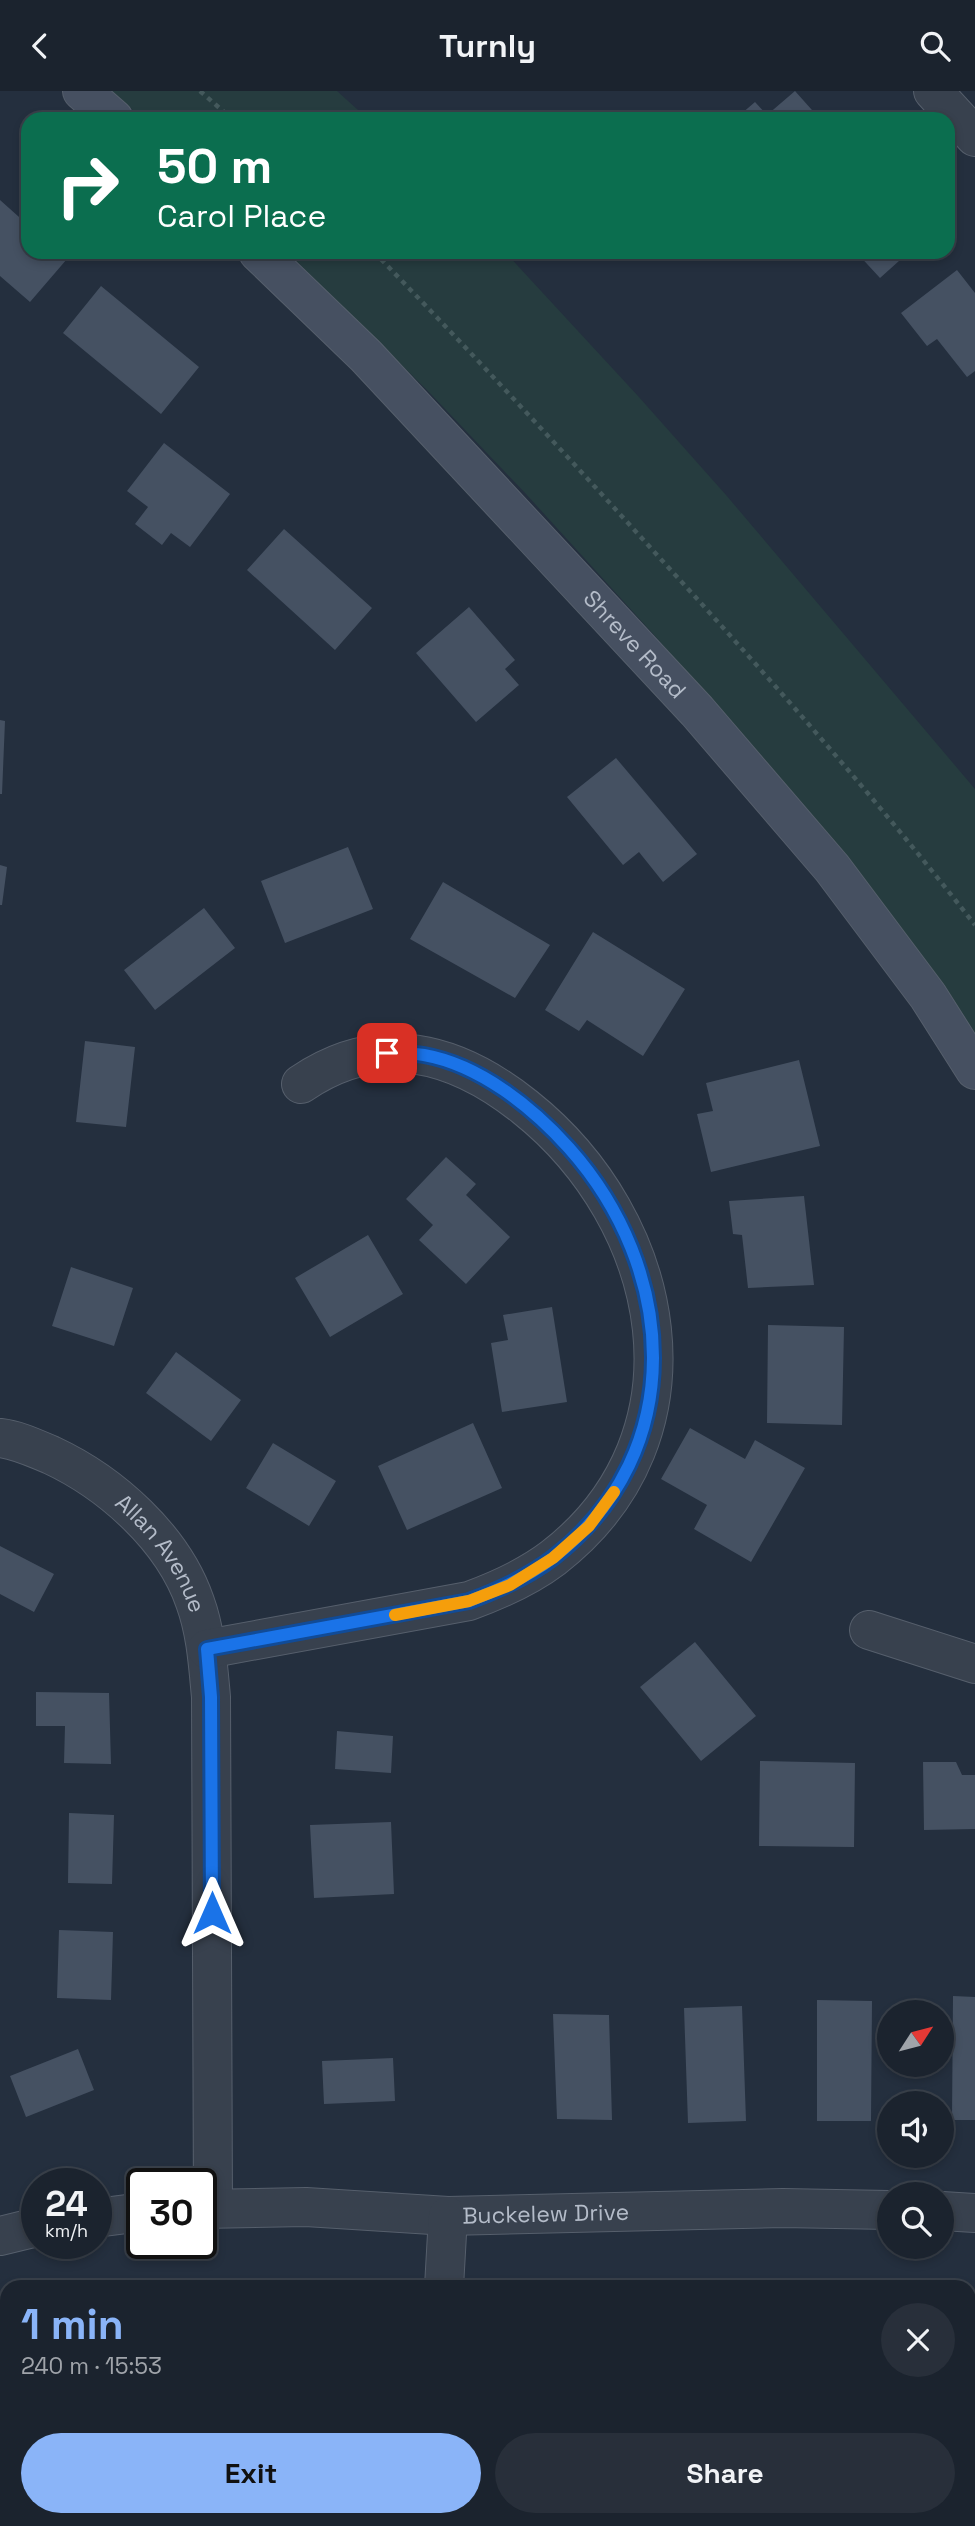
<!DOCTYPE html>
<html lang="en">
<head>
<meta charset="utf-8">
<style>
  :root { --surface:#1b232e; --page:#282f3a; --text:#f1f3f6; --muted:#a0a4aa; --line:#39404a; --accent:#8ab4f8 }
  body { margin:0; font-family:"Space Grotesk",sans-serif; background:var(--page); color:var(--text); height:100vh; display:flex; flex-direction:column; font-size:26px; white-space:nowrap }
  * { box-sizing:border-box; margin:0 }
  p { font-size:23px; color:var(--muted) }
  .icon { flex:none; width:38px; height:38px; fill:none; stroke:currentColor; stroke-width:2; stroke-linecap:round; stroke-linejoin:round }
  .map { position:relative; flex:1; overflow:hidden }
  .sheet { position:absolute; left:0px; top:2189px; width:976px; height:247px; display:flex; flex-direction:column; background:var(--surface); border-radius:21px 21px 0 0; box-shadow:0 4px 10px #0003,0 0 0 2px var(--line) }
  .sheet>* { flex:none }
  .hud { position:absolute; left:21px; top:21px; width:934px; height:147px; border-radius:21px; box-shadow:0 4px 10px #0003,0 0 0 2px var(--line); background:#0b6e4f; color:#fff; overflow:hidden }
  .needle { width:46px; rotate:54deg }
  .tools { position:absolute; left:877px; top:1909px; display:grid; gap:14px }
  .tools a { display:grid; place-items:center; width:77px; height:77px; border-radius:50%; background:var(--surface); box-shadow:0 4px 10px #0003,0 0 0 2px var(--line); font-size:35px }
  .speed { position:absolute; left:21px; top:2077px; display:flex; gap:14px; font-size:35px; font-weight:700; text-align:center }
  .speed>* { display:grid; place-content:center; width:91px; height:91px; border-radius:50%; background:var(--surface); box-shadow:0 4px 10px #0003,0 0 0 2px var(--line); line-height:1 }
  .speed small { font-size:18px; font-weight:400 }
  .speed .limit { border:4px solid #111; border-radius:10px; background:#fff; color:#111 }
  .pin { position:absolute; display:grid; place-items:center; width:60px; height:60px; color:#fff; margin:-30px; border-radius:14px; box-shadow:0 4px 10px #0006 }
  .me { position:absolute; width:77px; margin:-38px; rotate:0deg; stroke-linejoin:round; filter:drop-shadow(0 0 5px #0008) }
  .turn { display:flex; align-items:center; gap:24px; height:147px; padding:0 21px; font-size:32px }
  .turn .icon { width:91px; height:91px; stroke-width:2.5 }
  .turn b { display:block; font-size:49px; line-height:60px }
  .round { display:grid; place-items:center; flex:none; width:74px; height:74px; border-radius:37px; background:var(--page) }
  .headline { display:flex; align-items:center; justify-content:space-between; height:119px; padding:0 21px }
  h1 { font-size:42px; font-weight:700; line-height:52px; color:var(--accent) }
  .action { display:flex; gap:14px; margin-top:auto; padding:14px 21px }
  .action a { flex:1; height:80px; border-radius:42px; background:var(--accent); color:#111; font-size:28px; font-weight:700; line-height:80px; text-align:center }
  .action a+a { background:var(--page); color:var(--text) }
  header { display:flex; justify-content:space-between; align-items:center; height:91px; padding:0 21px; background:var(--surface); font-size:32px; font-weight:700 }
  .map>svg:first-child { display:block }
</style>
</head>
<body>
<header><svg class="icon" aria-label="back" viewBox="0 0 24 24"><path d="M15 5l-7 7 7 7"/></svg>Turnly<svg class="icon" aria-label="search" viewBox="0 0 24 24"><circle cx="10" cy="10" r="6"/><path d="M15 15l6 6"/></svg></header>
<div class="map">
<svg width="975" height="2435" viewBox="0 0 975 2435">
  <rect width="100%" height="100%" fill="#242f3e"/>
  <path fill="#263c3f" d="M111,0H337L368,28H143Z
    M287,161H505L638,305L726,404L975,698V949L812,729L655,545L526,403L427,299Z"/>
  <path fill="#455162" d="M795,0L820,28H745L741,23L755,11L767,24Z
    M0,109L28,134V161H59L67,168L30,211L0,185Z
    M856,161H909L880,187Z
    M957,179L975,202V280L967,286L937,248L927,255L901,222Z
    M101,195L199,276L161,323L63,242Z
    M164,352L230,403L190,456L171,442L162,454L135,433L148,416L127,400Z
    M284,438L372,517L335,559L247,479Z
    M469,516L515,569L505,578L519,594L476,631L416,562Z
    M0,629L5,630L2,703H0Z
    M616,667L697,763L663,791L639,761L623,774L567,706Z
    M348,756L373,818L285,852L261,790Z
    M0,774L7,776L2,814H0Z
    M443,791L550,854L515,907L410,848Z
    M204,817L235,857L155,919L124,879Z
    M593,841L685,898L643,965L587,929L579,940L545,919Z
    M85,950L135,956L126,1036L76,1031Z
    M799,969L820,1055L711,1081L697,1023L713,1020L706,992Z
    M446,1066L476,1093L466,1104L510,1146L466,1193L419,1149L433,1134L406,1108Z
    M804,1105L814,1194L748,1197L742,1144L733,1143L729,1110Z
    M368,1144L403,1203L330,1246L295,1187Z
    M71,1176L133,1197L114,1255L52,1235Z
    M552,1216L567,1311L502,1321L491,1252L508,1249L503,1224Z
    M768,1234L844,1236L842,1334L767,1332Z
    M176,1261L241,1309L211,1350L146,1302Z
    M473,1332L502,1397L407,1439L378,1375Z
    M690,1337L745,1368L755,1349L805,1377L751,1471L694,1438L707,1414L661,1388Z
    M273,1352L336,1390L309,1435L246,1397Z
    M0,1455L54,1483L34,1521L0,1503Z
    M695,1551L756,1625L701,1670L640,1596Z
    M36,1601L109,1602L111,1673L64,1672L65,1635H36Z
    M337,1640L393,1645L391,1682L335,1678Z
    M760,1670L855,1672L854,1756L759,1755Z
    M923,1671H956L962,1684H975V1738L924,1739Z
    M69,1722L114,1724L112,1793L68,1792Z
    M391,1731L394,1803L314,1807L310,1734Z
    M59,1839L113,1841L111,1909L57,1907Z
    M953,1905L975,1906V2029H952Z
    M817,1909L872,1910L871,2030H817Z
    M742,1915L746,2030L688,2032L684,1917Z
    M553,1923L609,1924L612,2029L557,2028Z
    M78,1958L94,1999L26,2026L10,1985Z
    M393,1967L395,2010L324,2013L322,1970Z
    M237,2429H287L284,2435H234Z
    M517,2429L552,2434V2435H516Z
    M858,2429H931L930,2435H857Z"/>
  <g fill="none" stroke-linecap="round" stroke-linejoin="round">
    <g stroke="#565f6c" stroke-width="40">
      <g id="street">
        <path d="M933,0L975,46"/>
        <path id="s1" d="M0,1347C18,1349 34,1357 51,1364C111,1392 173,1447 195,1511C206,1541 208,1574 211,1606L213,2118"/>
        <path d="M869,1539L975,1573"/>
        <path d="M207,1558L469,1510C499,1499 528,1486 553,1467C712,1344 667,1129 525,1016C455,960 379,940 301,993"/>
        <path id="s2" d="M201,2118L306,2116L448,2125L783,2117L889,2119"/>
        <path d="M942,2120L975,2122"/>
        <path d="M96,2127L142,2121"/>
        <path d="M0,2145L37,2136"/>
        <path d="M444,2196L448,2125"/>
        <path d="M408,2435L409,2429"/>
      </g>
    </g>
    <g stroke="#565f6c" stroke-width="40">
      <g id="secondary">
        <path d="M82,0L114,28"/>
        <path id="s3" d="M258,161L366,265L697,620L832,777L928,905L975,979"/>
      </g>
    </g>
    <path stroke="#44595c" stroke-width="4.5" stroke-dasharray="5 5" stroke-linecap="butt" d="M200,0L232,28
      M374,161C474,264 571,369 668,476C774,592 878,710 975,834"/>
    <use href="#street" stroke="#38414e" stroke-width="38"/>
    <use href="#secondary" stroke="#465061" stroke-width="38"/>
  </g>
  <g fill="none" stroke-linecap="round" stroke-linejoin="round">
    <g stroke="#114b97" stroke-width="18">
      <path id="route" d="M212,1822L211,1606L207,1558L469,1510C499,1499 528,1486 554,1466C690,1360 677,1178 569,1057C532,1016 480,974 424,964C412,962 399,962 387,962"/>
    </g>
    <use href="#route" stroke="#1a73e8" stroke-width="12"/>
    <path stroke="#f59e0b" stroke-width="12" d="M395,1524L469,1510L510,1494L553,1467L589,1435L614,1401"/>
  </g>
  <g text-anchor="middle" stroke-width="5" stroke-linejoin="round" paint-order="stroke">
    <g font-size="23" fill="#b4bcc9" stroke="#1d2633">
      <text dy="8" stroke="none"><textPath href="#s3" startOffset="544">Shreve Road</textPath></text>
      <text dy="8" stroke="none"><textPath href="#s1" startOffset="205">Allan Avenue</textPath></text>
      <text dy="8" stroke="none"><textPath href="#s2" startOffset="345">Buckelew Drive</textPath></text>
    </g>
  </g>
</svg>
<div class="tools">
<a><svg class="needle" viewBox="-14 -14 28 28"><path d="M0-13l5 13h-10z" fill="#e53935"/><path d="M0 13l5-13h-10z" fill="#a0a4aa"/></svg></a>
<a><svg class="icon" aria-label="sound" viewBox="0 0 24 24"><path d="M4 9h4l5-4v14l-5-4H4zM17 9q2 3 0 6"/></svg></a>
<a><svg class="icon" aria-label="search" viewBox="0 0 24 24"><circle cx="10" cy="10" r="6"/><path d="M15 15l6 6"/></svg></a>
</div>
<div class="speed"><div>24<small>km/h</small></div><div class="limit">30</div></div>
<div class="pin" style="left:387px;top:962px;background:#d93025"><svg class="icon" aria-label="arrive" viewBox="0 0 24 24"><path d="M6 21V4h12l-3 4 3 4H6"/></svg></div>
<svg class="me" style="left:212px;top:1822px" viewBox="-20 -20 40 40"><path d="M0-17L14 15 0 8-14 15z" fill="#1a73e8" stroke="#fff" stroke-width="4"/></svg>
<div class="hud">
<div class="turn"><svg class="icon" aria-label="right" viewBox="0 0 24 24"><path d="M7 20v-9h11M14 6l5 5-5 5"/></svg><div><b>50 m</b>Carol Place</div></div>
</div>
<section class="sheet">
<div class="headline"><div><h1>1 min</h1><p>240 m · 15:53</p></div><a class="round"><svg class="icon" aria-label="close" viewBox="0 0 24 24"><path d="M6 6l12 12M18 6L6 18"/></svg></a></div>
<div class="action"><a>Exit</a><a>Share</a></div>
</section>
</div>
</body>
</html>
